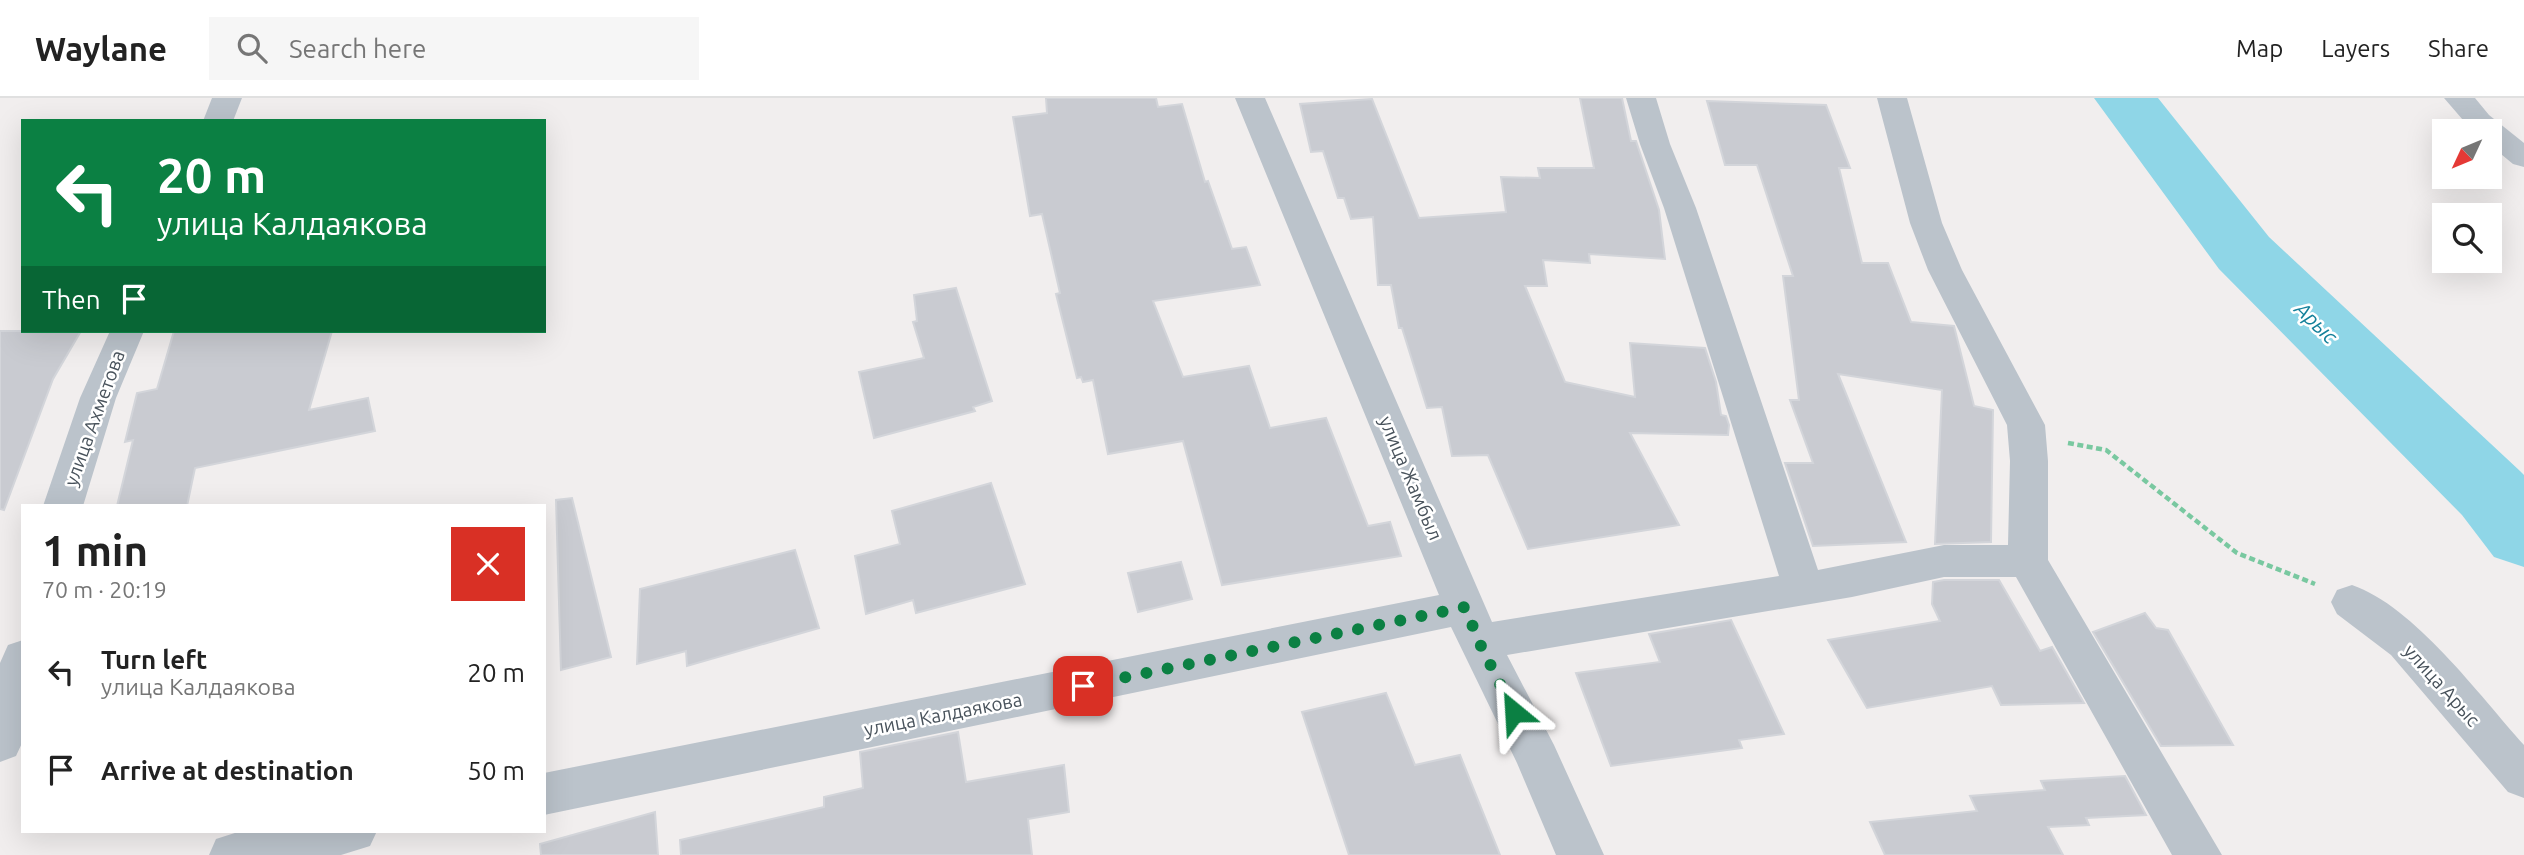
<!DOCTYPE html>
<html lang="en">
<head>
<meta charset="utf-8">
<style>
  :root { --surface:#fff; --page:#f6f6f6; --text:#222; --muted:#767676; --line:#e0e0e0 }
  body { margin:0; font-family:Ubuntu,sans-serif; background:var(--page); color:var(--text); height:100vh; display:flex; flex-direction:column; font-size:26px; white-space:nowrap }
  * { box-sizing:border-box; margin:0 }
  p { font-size:23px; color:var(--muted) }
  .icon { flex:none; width:38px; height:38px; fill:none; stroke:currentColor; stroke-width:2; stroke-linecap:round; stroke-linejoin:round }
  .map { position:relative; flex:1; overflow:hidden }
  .details { position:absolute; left:21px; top:406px; width:525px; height:329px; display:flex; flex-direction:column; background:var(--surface); border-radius:0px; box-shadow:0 7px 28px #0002 }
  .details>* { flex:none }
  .guide { position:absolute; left:21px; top:21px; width:525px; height:214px; border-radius:0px; box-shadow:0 7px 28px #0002; background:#0b8043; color:#fff; overflow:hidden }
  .needle { width:46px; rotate:226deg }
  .tools { position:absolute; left:2432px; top:21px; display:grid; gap:14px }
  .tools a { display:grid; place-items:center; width:70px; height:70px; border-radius:0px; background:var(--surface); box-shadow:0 7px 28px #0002; font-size:35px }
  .pin { position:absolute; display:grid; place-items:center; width:60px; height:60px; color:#fff; margin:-30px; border-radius:14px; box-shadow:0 4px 10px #0006 }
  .me { position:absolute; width:77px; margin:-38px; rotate:333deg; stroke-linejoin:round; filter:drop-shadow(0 0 5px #0008) }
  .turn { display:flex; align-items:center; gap:24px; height:147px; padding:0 21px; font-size:32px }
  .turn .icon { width:91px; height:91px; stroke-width:2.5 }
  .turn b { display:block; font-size:49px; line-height:60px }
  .then { display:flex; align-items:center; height:66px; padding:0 21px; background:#0003; gap:14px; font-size:26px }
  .round { display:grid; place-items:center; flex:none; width:74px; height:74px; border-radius:0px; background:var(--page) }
  .overview { display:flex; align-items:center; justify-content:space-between; height:119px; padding:0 21px }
  h1 { font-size:42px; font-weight:600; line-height:52px }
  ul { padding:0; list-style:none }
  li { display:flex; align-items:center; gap:21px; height:98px; padding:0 21px }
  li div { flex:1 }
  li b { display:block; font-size:26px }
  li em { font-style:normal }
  header { display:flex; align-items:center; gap:42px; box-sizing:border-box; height:98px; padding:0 35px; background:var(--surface); border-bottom:2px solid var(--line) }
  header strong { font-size:33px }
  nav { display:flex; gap:38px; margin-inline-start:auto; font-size:24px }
  .search { width:490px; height:63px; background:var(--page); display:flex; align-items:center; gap:18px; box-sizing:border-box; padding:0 24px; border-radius:0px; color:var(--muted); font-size:26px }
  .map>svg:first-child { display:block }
</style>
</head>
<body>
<header>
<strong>Waylane</strong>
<div class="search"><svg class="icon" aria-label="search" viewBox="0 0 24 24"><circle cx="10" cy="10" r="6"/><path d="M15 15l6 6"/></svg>Search here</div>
<nav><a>Map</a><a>Layers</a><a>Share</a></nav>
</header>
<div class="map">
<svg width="2524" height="757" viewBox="0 0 2524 757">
  <rect width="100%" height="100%" fill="#f1eeee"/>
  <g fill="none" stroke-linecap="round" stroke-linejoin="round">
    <path fill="#8fd6e7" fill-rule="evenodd" d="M2094,0H2158L2269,139L2520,373L2524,377V469L2494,459L2462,417L2219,171Z"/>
  </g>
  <path fill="#c9cbd1" stroke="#d3d5da" stroke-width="2" d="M1046,0H1156L1158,9L1182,6L1205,84L1208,83L1232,151L1246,149L1260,187L1153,203L1183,279L1249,268L1270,330L1326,320L1368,428L1390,424L1401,458L1222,487L1183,343L1108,356L1093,282L1083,284L1081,279L1077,280L1056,196L1060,195L1042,116L1030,118L1013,19L1047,15Z
    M1580,0H1622L1631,43H1636L1659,112L1665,161L1589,156L1590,165L1543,162L1547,188H1525L1565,284L1635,299L1630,245L1705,250L1716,284L1721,317L1726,318L1729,327L1728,337L1630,335L1679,427L1528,451L1488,357L1452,358L1442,309L1427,310L1402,230H1399L1391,187H1378L1373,119L1351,121L1344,100H1338L1323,53L1311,54L1300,6L1372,1L1419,120L1506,114L1501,79L1540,80L1538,70H1594Z
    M1707,3L1826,7L1850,70H1839L1862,165H1888L1911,224L1954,228L1974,308L1993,312L1991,444L1935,446L1942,292L1838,276L1906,444L1813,448L1785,365H1813L1790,302H1799L1783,178H1793L1757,67H1725Z
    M956,190L992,303L973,309L975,313L874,340L859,274L924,260L913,224L917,223L914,197Z
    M0,233H81L53,281L4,412L0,411Z
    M174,233H332L309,312L368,300L375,333L195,370L187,408H117L133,342L125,344L137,295L157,291Z
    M991,385L1025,486L916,515L913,502L866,516L855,458L900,446L892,413Z
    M572,400L611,559L561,572L556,402Z
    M795,452L819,530L687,568L686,553L637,566L640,491Z
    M1181,464L1192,501L1138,514L1128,475Z
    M1944,482H1999L2040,553L2052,549L2084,605L2001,607L1992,588L1867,610L1828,542L1940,523L1932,506L1933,484Z
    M2145,515L2156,530L2168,532L2233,647L2161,648L2093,534Z
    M1731,522L1784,636L1739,642L1742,650L1611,668L1576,575L1660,564L1649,536Z
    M1386,595L1415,667L1460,657L1500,757H1349L1302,614Z
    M958,634L966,684L1064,667L1069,714L1028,721L1032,757H681L680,742L824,709V699L863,690L860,654Z
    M2125,678L2146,717L2086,720L2089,727L2048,729L2063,757H1885L1870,724L1977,713L1970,698L2045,692L2041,683Z
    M655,714L658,757H541L540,746Z"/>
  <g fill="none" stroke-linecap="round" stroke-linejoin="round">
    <path stroke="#79c8a0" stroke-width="4.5" stroke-dasharray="6 3.5" stroke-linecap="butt" d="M2068,345L2106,352L2237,455L2315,486"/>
    <path fill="#bbc3cb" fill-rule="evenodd" d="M212,0H242L233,23H203Z
      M1235,0H1265L1492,524L1779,478L1664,110L1640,46L1626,0H1656L1670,46L1696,110L1818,472L1944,447H2008L2010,363L2007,327L1928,172L1910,125L1877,0H1907L1942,125L1962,172L2045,327L2048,363V462L2222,757H2172L2016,479H1944L1852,499L1507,557L1554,647L1604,757H1556L1517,665L1451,529L544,717V675L1439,497Z
      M2444,0H2475L2489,17L2524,45V69L2513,66L2490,47V33H2473L2469,29Z
      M110,233H144L116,300L83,408H43L80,300Z
      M2352,487C2414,508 2480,598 2524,647V700L2508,694L2391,557L2337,516L2331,504L2337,492Z
      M23,542V643L16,658L0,664V565L8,547Z
      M241,733H377L370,748L341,757H209L216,741Z"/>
  </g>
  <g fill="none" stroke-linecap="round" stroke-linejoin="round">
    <path stroke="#0b8043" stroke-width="12" stroke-dasharray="0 21.6" d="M1083,588L1465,509L1479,544L1514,614"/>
  </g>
  <g text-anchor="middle" stroke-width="5" stroke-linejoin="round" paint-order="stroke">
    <g font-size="19" fill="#48525b" stroke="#fff">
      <text transform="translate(94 320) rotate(-70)" y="7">улица Ахметова</text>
      <text transform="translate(1411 380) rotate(67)" y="7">улица Жамбыл</text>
      <text transform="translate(2442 587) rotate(48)" y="7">улица Арыс</text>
      <text transform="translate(943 616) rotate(-11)" y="7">улица Калдаякова</text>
    </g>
    <g font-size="21" font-style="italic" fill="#14809a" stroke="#fff">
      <text transform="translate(2316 225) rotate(44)" y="7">Арыс</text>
    </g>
  </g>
</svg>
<div class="tools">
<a><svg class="needle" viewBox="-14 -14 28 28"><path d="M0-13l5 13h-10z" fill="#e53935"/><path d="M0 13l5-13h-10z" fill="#767676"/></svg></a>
<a><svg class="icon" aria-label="search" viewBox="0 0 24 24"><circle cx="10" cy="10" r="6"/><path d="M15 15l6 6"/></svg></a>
</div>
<div class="pin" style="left:1083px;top:588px;background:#d93025"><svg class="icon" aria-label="arrive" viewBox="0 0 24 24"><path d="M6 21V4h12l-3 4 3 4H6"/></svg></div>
<svg class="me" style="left:1514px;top:614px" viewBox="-20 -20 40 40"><path d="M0-17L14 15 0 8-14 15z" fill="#0b8043" stroke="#fff" stroke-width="4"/></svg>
<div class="guide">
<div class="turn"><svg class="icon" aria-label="left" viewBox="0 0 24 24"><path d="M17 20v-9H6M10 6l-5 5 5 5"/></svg><div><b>20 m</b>улица Калдаякова</div></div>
<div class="then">Then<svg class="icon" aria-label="arrive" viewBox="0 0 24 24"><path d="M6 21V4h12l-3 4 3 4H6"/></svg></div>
</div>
<section class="details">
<div class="overview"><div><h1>1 min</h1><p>70 m · 20:19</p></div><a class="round" style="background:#d93025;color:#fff"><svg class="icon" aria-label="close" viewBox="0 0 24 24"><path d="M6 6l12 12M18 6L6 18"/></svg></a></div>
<ul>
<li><svg class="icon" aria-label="left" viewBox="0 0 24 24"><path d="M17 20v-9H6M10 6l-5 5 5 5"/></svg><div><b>Turn left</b><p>улица Калдаякова</p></div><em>20 m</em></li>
<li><svg class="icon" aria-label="arrive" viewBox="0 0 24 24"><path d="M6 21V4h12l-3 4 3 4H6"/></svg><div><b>Arrive at destination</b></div><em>50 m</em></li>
</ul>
</section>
</div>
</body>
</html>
